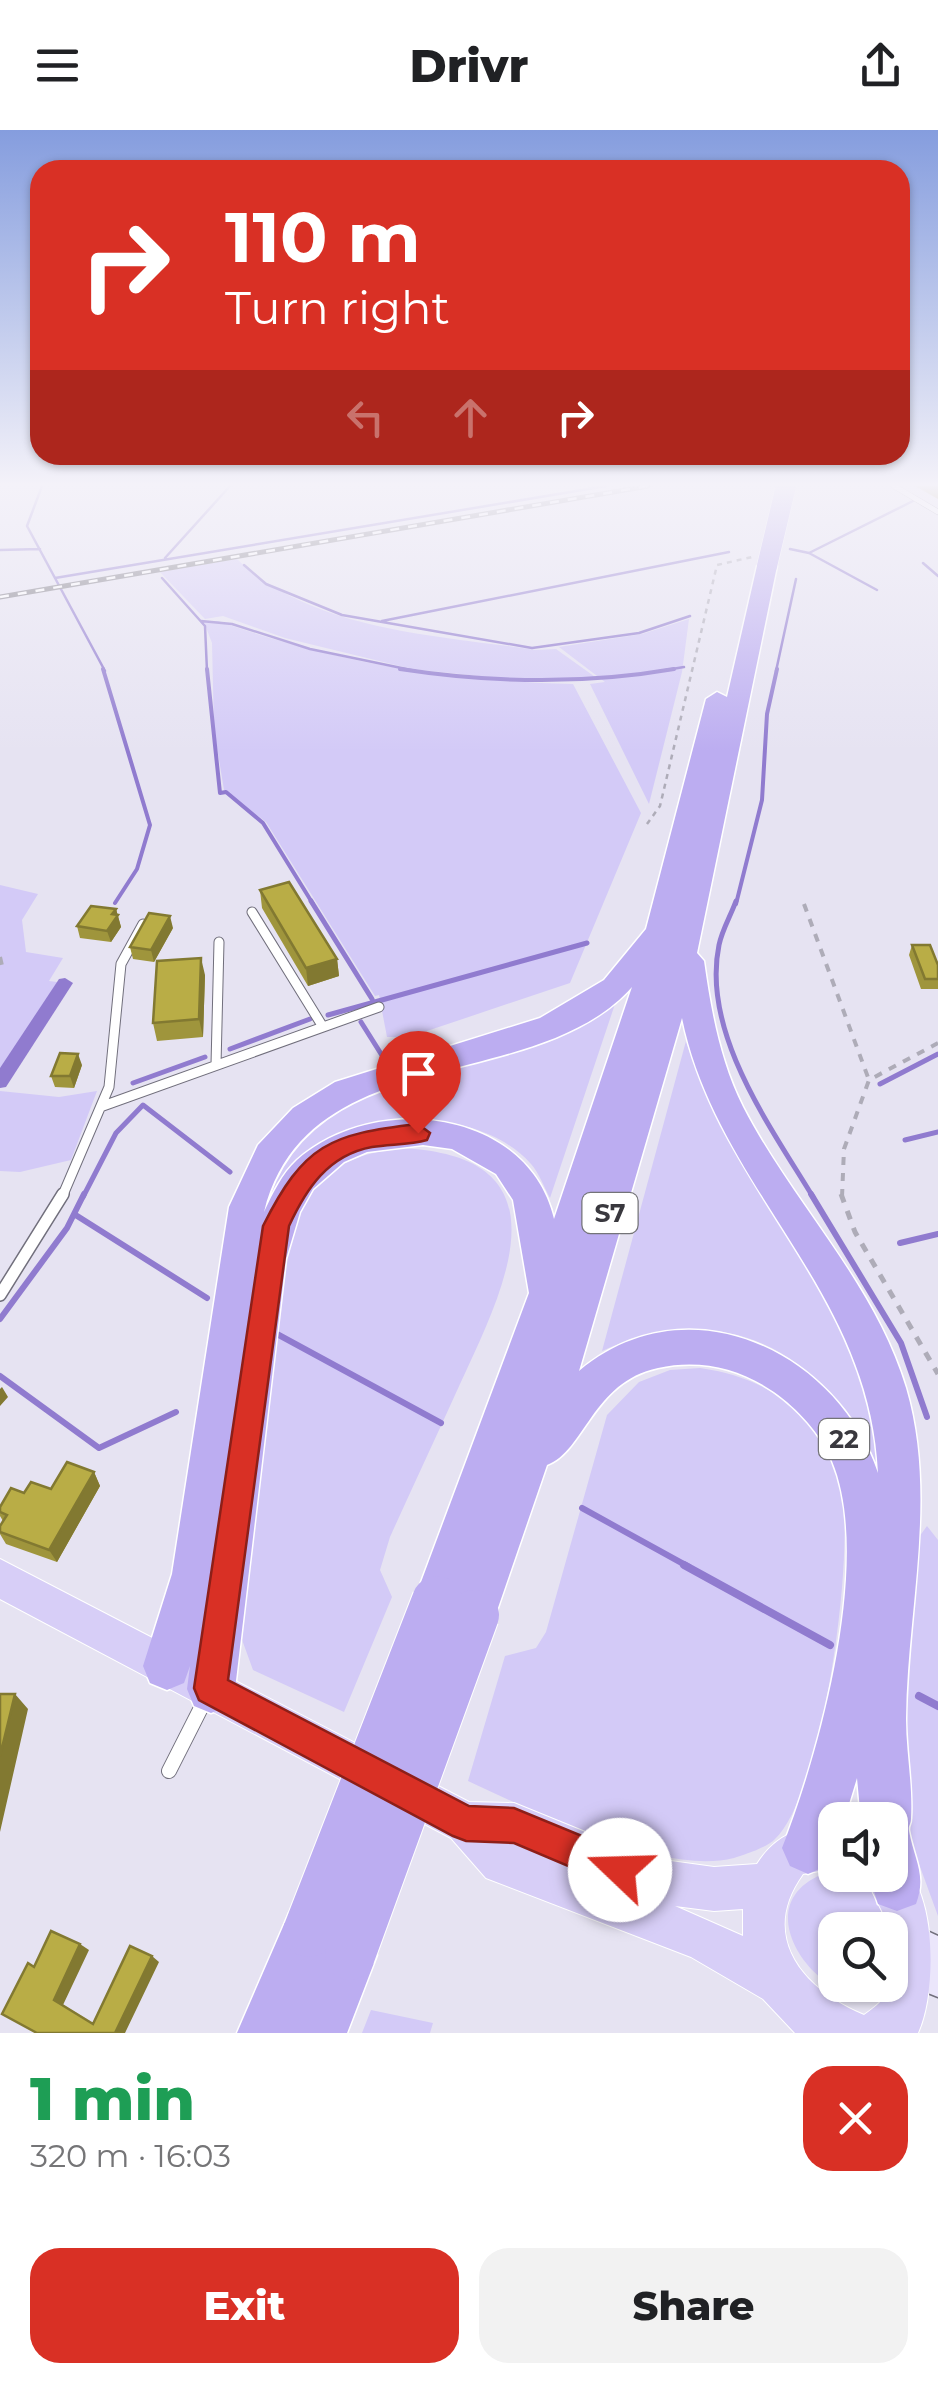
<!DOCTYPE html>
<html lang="en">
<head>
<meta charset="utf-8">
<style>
  :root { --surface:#fff; --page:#f2f2f2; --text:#202124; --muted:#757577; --accent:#d93025 }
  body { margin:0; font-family:Montserrat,sans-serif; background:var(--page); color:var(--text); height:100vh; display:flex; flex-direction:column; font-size:38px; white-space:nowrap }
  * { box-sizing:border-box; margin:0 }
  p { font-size:32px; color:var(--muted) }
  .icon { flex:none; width:55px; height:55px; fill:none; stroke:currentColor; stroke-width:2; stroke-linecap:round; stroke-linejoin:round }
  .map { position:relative; height:1903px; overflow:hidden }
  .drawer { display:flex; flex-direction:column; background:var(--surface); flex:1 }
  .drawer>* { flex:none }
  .top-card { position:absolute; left:30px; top:30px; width:880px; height:305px; border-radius:30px; box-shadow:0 2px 8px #0004; background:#d93025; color:#fff; overflow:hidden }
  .fabs { position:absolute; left:818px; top:1672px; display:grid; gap:20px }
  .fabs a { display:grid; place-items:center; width:90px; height:90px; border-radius:20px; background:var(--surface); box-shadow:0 2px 8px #0004; font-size:50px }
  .pin { position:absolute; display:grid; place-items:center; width:85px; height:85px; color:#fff; margin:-102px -42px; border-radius:50% 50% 50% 0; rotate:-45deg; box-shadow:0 0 10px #0007 }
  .pin .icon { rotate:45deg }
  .me { position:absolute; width:110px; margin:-55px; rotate:291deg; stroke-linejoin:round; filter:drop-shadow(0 0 8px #0008) }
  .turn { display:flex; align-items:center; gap:35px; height:210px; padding:0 30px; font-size:45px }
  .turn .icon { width:130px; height:130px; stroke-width:2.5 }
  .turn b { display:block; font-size:70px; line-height:85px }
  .lanes { display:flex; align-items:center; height:95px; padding:0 30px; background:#0003; justify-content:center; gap:50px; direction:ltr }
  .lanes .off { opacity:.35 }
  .round { display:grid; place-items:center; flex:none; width:105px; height:105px; border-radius:30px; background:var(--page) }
  .headline { display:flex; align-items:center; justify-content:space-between; height:170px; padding:0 30px }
  h1 { font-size:60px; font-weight:800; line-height:75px; color:#1e9e55 }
  .button { display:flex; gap:20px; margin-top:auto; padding:20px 30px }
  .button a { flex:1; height:115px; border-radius:30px; background:var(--accent); color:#fff; font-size:40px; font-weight:800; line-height:115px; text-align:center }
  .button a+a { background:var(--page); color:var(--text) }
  header { display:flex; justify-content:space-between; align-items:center; height:130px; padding:0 30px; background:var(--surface); font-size:45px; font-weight:800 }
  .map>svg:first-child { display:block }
</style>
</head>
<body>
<header><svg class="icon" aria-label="menu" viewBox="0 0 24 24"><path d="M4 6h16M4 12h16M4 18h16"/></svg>Drivr<svg class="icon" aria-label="share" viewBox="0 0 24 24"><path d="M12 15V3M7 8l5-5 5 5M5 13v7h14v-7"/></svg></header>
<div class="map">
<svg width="938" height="1903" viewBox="0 0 938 1903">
  <rect width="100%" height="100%" fill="#e6e3f2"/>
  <path fill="#d3caf7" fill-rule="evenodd" d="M237,429C313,501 437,505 536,520L556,519L598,549L498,548L412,539L285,508L223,486L205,489L160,442Z
    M689,489L682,542L649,674L590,554L605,552L559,517L642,504Z
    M218,491C338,533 447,551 573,554L641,683L570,853L409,907H387L379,865L375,866L266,692L224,660L214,599L212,513L204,492Z
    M0,755L38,764L22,790L26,822L63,828L49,851L65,853L0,952Z
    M616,871L550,1068C544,1057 539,1043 531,1034C483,980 372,976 315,1018C288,1037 277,1065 262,1093L273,1049L304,999L371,962L559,906Z
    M686,911C734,1066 879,1181 879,1352C835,1227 730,1164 602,1221Z
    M0,961L59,967L97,961L71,1030L20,1042L0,1041Z
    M398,1018C572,1024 506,1155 460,1254C437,1305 413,1356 390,1407L380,1440L392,1467L344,1582L253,1540L241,1507L283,1132C299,1061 323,1029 398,1018Z
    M700,1238C756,1246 799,1270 827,1321C833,1333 840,1351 842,1364C854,1429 823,1664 775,1709C768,1717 744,1725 734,1728C660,1746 536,1682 468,1651L505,1526L536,1518L546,1502L607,1285L639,1252L670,1240Z
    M927,1396L938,1410V1786L911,1712L902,1638L919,1407Z
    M828,1742C838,1744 852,1744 863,1751C895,1770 913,1826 892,1858C843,1903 727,1777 828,1742ZM835,1800H890V1855H835Z
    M371,1880L433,1893L430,1903H362Z"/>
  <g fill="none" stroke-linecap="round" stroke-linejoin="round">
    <path stroke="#907bcf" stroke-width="2.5" d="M42,356L27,396L105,541
      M790,419L809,423L877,460
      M0,420L40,419
      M809,423L913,371
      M165,428L230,356
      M923,433L938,446
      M244,435L266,454L342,485L532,518L639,503L690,486
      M55,448L606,356
      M162,448L205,496L207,541
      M201,491L232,494L310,519L416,541
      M382,491L729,422
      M660,541L684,537
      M776,541L796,449"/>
    <path stroke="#907bcf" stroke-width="4" d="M103,539L150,695L137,739L115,773
      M207,539L220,663L226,662L263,693L313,774
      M400,539C492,553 582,555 674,539
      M736,774L762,670L767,584L777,539"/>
    <path stroke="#907bcf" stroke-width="5" d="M311,771L372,869
      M736,771C731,785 722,800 719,815C701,902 770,996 813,1067
      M328,885L587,813
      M361,892L383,927
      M230,919L310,889
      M133,953L205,927
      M880,954L938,924
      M905,1010L938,1002
      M83,1067L116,1003L143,975L230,1042"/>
    <path stroke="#907bcf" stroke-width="6" d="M811,1064L901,1213L927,1287
      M74,1084L207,1168
      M900,1113L938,1104
      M0,1189L67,1098L84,1064
      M277,1204L441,1293
      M0,1246L99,1318L176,1282
      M582,1378L689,1437"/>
    <path stroke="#907bcf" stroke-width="8" d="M684,1435L830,1515
      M919,1566L938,1576"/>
    <path fill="#907bcf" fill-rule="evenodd" d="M65,848L73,853L6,957L0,958V938L59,849Z"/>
    <g stroke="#716f7c" stroke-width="6">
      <path id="lane-far3" d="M894,356L938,382"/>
    </g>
    <g stroke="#716f7c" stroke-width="11">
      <path id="lane-far2" d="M252,782L323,897
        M216,935L219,812
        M103,976L379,877
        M62,1067L109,957L121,834L143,794"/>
    </g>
    <g stroke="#716f7c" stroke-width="14">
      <path id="lane-far1" d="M0,1165L63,1064"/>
    </g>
    <g stroke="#716f7c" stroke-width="16">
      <path id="lane" d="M169,1641L205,1570"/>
    </g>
    <g stroke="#716f7c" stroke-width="3">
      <path id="secondary" d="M923,1799L938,1806V1867L923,1861L902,1820L908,1805Z"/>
    </g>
    <g stroke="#fff" stroke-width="2">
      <path id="primary" d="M0,1429L469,1672L514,1673L649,1728L714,1737L757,1734C776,1704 801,1696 835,1694V1738L803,1744C757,1808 805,1861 864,1885C928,1843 886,1796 865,1745H890V1724C938,1748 938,1859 918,1903H795L763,1869L691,1827L486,1748L451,1708L0,1469ZM675,1776L714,1781L743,1779V1806Z"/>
    </g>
    <g stroke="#fff" stroke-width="3">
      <path id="highway" d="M767,430L777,436L697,823L704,831C711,881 720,931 743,977C793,1074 874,1152 906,1258C938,1367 907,1479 906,1589C906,1622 913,1656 911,1688C911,1695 908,1695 909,1701C914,1729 927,1745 916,1774L897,1781L878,1774L869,1745H890V1690H861L857,1648L844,1690H835V1715L826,1736L808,1744L790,1736L782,1718C820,1622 873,1429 832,1331C821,1304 798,1279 774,1262C739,1238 700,1229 658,1238C592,1252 585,1321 547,1335L490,1501L474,1508L458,1501L452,1487L437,1494L421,1487L414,1471L529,1163L513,1070L496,1044L452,1019L423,1015L367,1022L344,1032L313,1059L300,1082L286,1129L235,1559L228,1576L211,1583L194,1576L187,1559L190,1536L184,1553L167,1560L150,1553L143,1536L172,1444L229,1077L258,1015L293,978L335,952L540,888L604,850L646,799L706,569L717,562L727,567L757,436ZM632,857L554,1089C528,979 375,961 297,1030C282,1044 273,1063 264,1082C307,909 535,966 632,857ZM682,888C718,1060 870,1159 878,1343C837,1221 687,1150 579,1241Z
        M308,1775L327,1783L334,1804L350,1798L369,1806L377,1825L347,1903H237L289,1783Z"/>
    </g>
    <path stroke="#aeacb8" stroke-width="2.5" stroke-dasharray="5 5" stroke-linecap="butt" d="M647,694L660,676L717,435L752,427"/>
    <path stroke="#aeacb8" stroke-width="4" stroke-dasharray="8 8" stroke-linecap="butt" d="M804,774L869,950
      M0,827L3,840
      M842,1067L844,1019L869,950L938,913"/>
    <path stroke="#aeacb8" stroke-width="5" stroke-dasharray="9 9" stroke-linecap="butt" d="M841,1064L855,1102L938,1244"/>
    <use href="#lane-far3" stroke="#fff" stroke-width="5"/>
    <use href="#lane-far2" stroke="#fff" stroke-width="9"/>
    <use href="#lane-far1" stroke="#fff" stroke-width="11"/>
    <use href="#lane" stroke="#fff" stroke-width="14"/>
    <use href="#secondary" fill="#ebe6fb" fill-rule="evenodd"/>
    <use href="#primary" fill="#d7cef7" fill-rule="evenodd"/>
    <use href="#highway" fill="#bcadf1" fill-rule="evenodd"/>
    <g stroke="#797780" stroke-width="5">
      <path id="rail" d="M0,467L648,356"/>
    </g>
    <use href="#rail" stroke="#fff" stroke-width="2.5" stroke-dasharray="9" stroke-linecap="butt"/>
    <g stroke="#fff" stroke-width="21" stroke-linecap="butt">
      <path id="highway-bridge-far1" d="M767,436L786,356"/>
    </g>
    <g stroke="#fff" stroke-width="52" stroke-linecap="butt">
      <path id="highway-bridge" d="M308,1802L437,1471
        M350,1825L474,1485"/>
    </g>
    <use href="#highway-bridge-far1" stroke="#bcadf1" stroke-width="20"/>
    <use href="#highway-bridge" stroke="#bcadf1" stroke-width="50"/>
  </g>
  <path fill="#9f953c" d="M915,356H938V369Z
    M260,760L337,829L339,846L308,856L262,778Z
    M116,779L121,797L111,812L80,808L77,796Z
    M173,798L154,832L133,829L130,817Z
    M912,815L938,835V859H921L909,825Z
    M205,845L203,907L157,911L153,893Z
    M82,935L74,958L55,957L51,946Z
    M94,1342L100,1356L57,1432L6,1414L0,1404V1396L3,1391L0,1386V1377L24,1363L51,1359Z"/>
  <path fill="#827931" d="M116,779L121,797L111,812L107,801L112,784Z
    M170,786L173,798L154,832L151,820Z
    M201,828L205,845L203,907L199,889Z
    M337,829L339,846L308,856L306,838Z
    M78,924L82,935L74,958L70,946Z
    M2,1257L8,1267L0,1276V1259Z
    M94,1342L100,1356L57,1432L49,1420Z
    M15,1564L28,1579L0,1702V1626Z
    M80,1814L89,1820L63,1875L102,1898L54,1870Z
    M152,1826L159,1832L125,1903H115Z"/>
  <path fill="#b9ad46" stroke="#827931" stroke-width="2.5" d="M289,752L337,829L306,838L260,760Z
    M91,776L116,779L112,784L118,785L107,801L77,796Z
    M149,783L170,786L151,820L130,817Z
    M912,815H930L938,835V849H925Z
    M201,828L199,889L153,893L157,831Z
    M60,923L78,924L70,946H51Z
    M67,1332L94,1342L49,1420L0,1402V1396L7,1385L0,1382V1377L11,1358L24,1363L31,1352L51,1359Z
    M0,1564H15L0,1626Z
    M51,1801L80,1814L54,1870L93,1894L130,1816L152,1826L115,1903H37L2,1884L28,1833L34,1837Z"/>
  <linearGradient id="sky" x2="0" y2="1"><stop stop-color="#859dde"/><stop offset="0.57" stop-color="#f4f2f9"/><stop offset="1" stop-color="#f4f2f9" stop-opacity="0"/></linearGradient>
  <rect width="938" height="622" fill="url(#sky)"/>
  <path fill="#d93025" stroke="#8d1f18" stroke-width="2.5" d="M418,994L430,1003L427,1010C409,1015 390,1014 372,1017C328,1025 306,1059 289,1096L228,1550L469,1676L514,1678L633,1727L638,1740L633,1753L620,1758L514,1713L466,1711L453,1706L199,1570L194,1558L263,1096C304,1014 330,1004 418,994Z"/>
  <g text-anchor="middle" stroke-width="9" stroke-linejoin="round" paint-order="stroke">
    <g fill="#fff" stroke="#747478" stroke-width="2.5">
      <rect x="582.5" y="1063" width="55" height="40" rx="8"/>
      <rect x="819" y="1289" width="50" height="40" rx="8"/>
    </g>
    <g font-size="25" font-weight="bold" fill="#39383e">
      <text x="610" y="1092">S7</text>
      <text x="844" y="1318">22</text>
    </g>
  </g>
</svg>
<div class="fabs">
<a><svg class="icon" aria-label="sound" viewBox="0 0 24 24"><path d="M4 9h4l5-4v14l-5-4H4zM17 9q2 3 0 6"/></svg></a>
<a><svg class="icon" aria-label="search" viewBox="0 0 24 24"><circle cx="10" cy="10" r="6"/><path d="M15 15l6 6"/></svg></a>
</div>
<div class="pin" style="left:418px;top:1003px;background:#d93025"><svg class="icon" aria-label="arrive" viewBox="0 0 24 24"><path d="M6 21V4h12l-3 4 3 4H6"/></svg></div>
<svg class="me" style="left:620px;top:1740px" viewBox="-20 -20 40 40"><circle r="19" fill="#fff"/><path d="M0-13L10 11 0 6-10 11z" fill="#d93025"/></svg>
<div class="top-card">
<div class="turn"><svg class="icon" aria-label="right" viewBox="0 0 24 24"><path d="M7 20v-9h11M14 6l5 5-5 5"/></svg><div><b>110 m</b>Turn right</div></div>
<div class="lanes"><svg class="icon off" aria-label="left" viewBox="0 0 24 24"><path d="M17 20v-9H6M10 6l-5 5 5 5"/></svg><svg class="icon off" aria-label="ahead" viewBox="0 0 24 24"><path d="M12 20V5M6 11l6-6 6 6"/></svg><svg class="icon" aria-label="right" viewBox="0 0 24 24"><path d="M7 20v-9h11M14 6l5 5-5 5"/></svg></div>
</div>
</div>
<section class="drawer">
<div class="headline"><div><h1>1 min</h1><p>320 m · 16:03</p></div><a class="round" style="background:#d93025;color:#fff"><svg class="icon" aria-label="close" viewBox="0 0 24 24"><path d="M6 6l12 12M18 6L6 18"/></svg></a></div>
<div class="button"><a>Exit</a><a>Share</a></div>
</section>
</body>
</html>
